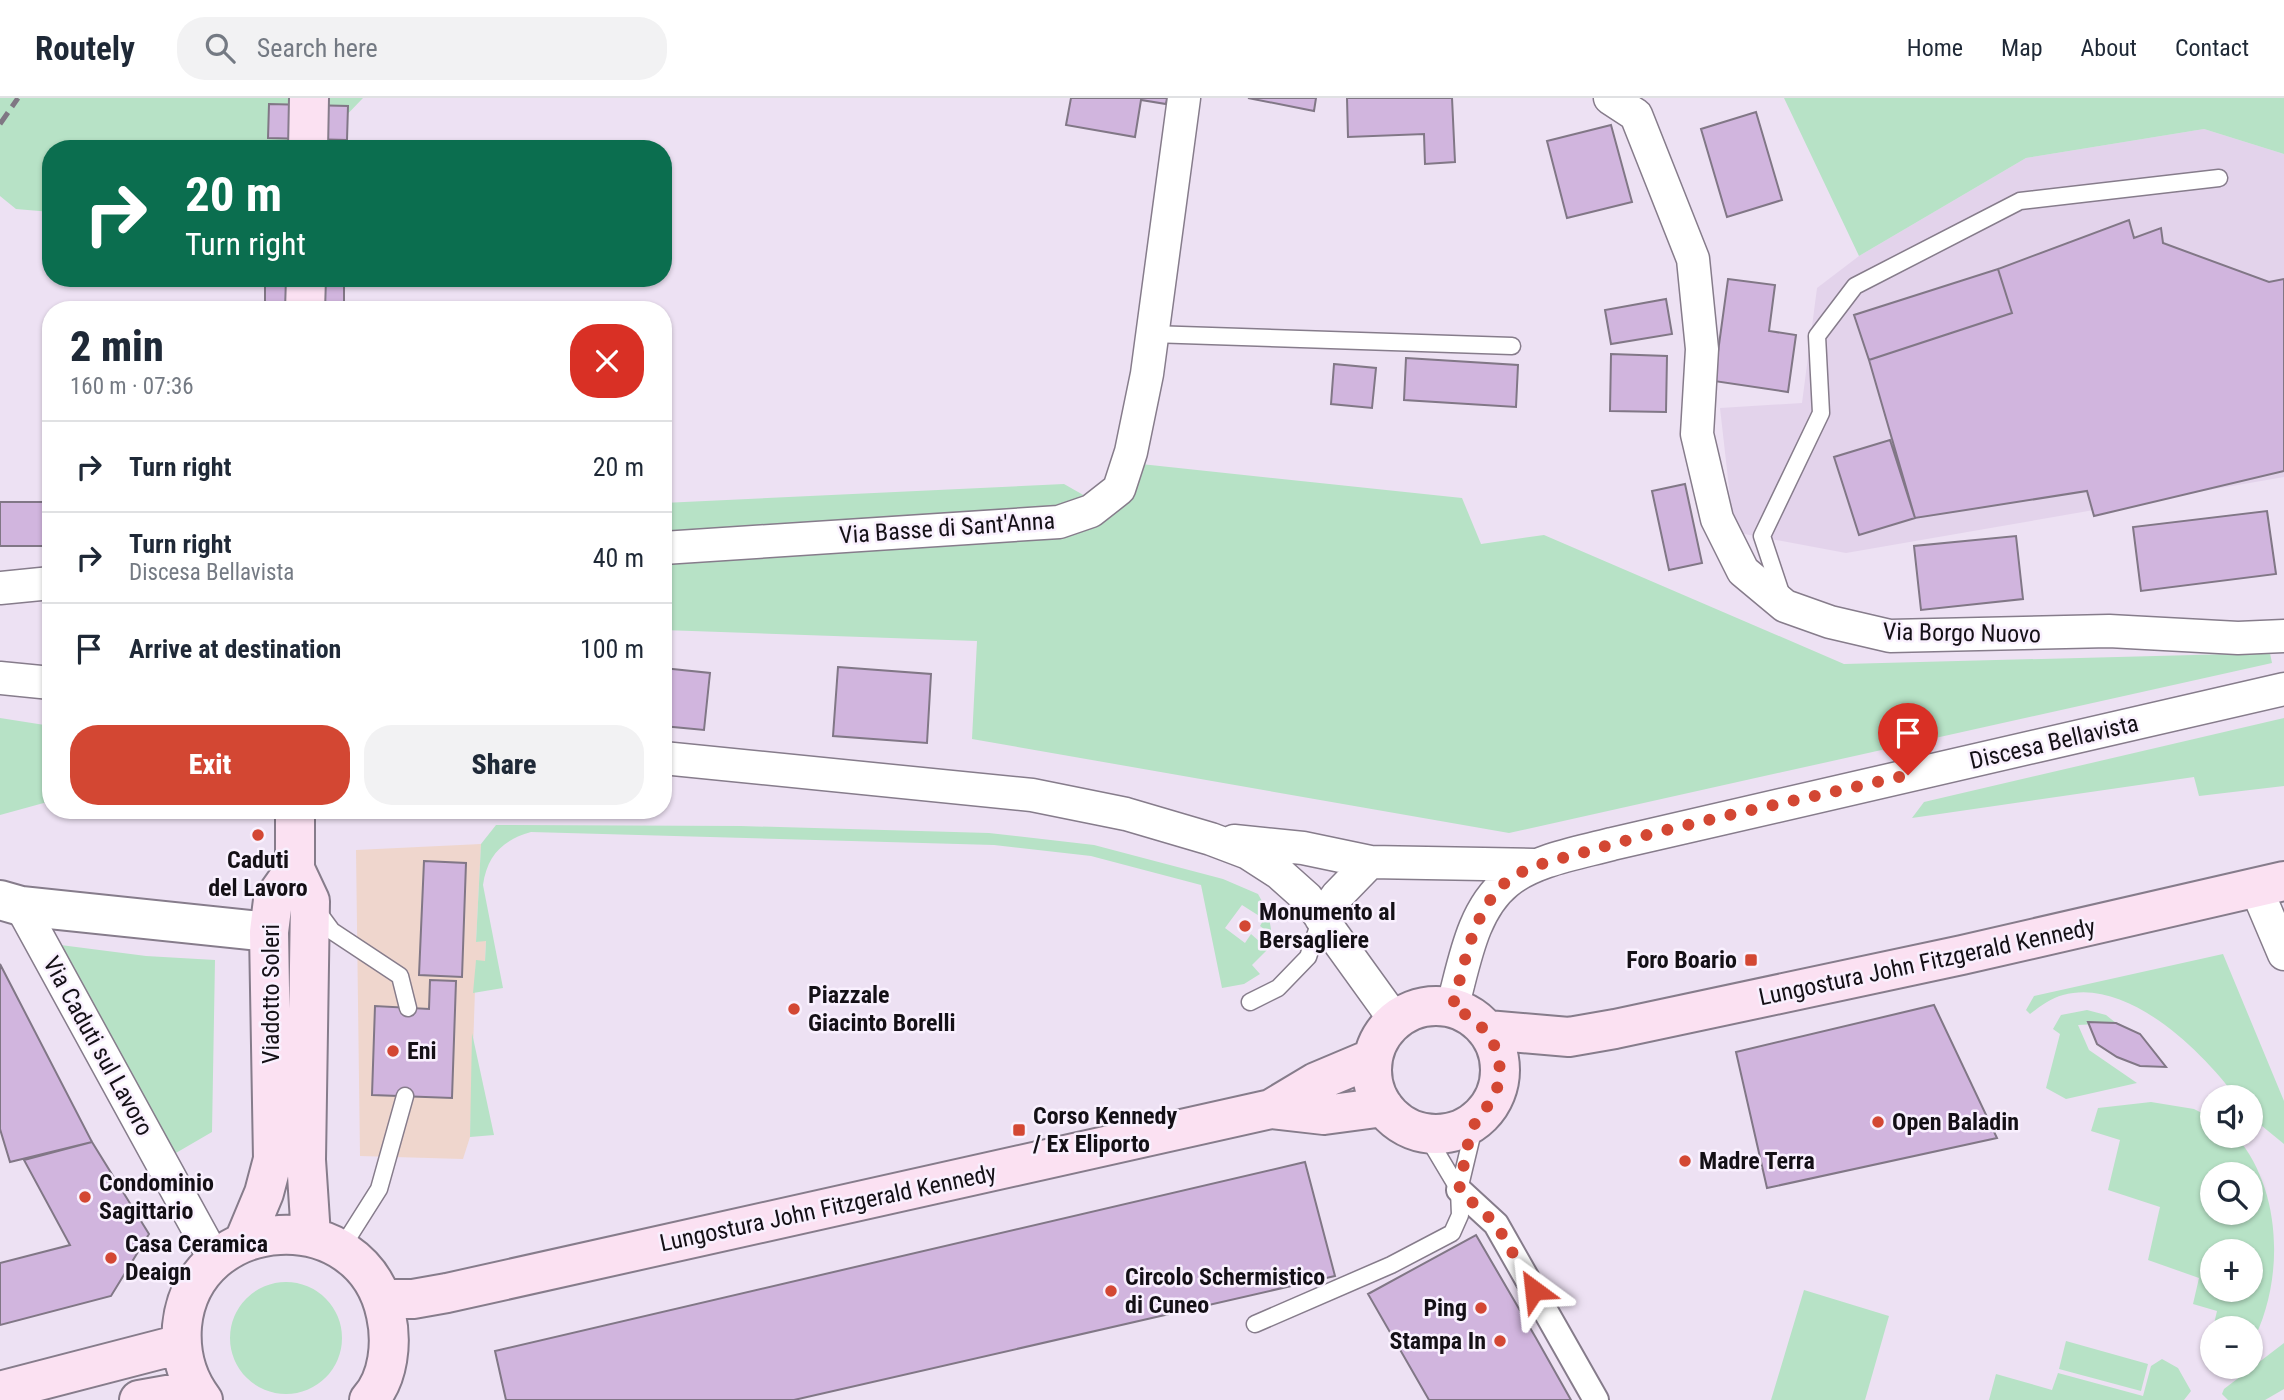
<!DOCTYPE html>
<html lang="en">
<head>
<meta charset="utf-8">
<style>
  :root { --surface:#fff; --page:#f2f2f3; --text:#1f2937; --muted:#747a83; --line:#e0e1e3; --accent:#d34733 }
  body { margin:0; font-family:"Roboto Condensed",sans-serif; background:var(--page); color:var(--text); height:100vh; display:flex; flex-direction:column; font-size:26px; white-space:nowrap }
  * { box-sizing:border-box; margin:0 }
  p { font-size:23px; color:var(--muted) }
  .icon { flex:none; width:38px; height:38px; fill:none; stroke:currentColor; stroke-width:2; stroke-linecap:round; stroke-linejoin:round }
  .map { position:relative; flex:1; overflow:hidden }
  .drawer { position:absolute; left:42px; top:203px; width:630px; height:518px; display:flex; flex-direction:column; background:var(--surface); border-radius:28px; box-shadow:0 2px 5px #0004 }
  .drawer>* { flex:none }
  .banner { position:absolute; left:42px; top:42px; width:630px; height:147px; border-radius:28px; box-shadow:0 2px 5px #0004; background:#0b6e4f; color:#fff; overflow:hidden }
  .fabs { position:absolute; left:2200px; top:987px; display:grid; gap:14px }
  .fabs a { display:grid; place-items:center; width:63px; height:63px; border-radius:50%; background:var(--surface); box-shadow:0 2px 5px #0004; font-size:35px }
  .pin { position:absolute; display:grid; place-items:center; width:60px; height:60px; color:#fff; margin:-72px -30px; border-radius:50% 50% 50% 0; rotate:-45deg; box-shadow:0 0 7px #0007 }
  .pin .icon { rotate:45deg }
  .me { position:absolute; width:77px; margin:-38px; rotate:330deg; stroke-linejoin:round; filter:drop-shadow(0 0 5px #0008) }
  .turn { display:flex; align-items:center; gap:24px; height:147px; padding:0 28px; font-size:32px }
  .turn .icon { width:91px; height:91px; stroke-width:2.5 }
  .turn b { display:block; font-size:49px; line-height:60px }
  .round { display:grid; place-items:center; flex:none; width:74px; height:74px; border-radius:28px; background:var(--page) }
  .headline { display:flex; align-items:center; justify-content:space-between; height:119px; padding:0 28px }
  h1 { font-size:42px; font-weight:800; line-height:52px }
  .cta { display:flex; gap:14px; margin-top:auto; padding:14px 28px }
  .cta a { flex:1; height:80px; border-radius:28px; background:var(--accent); color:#fff; font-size:28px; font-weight:800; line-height:80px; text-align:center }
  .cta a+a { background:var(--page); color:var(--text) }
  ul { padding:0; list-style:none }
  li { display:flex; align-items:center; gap:21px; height:91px; padding:0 28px; border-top:2px solid var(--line) }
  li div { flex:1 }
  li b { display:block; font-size:26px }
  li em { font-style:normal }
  header { display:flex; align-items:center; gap:42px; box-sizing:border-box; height:98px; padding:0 35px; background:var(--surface); border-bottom:2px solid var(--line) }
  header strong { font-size:33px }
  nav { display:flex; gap:38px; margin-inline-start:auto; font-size:24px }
  .search { width:490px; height:63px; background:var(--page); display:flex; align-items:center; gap:18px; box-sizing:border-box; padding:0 24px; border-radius:28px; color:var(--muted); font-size:26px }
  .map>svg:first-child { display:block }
</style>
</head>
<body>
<header>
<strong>Routely</strong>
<div class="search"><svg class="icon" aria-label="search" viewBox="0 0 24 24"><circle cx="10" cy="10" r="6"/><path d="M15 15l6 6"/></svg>Search here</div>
<nav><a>Home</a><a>Map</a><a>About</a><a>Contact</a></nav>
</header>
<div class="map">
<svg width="2284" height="1302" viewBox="0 0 2284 1302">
  <rect width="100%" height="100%" fill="#ede1f3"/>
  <path fill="#efd6cd" d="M481,746L476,844L486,842L485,863H476L470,1039L463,1061L360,1058L356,752Z"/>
  <path fill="#e3d3eb" d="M2204,31L2284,56V379L1846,455L1734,434L1720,310L1802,305L1817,190L1859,158L2026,60Z"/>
  <path fill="#b7e2c6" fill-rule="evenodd" d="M0,0H363L314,51H51V114L16,111L0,98Z
    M1784,0H2284V56L2204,31L2026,60L1859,158Z
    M1141,366L1462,400L1481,446L1544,437L1844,566L2270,555L2272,565L1509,735L972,641L977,543L663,532V405L1064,386L1115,415Z
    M0,620L51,628V703L0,717Z
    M2284,620V688L2199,698L2194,679L1912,720L1924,704Z
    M496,727L741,728L989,735L1094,747L1223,781L1258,796L1268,814L1272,837L1260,828L1264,821L1242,807L1225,830L1245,845L1251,836L1268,851L1252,867L1260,876L1244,886L1222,890L1201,787L1091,758L994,747L531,734C502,742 487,758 483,787L503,890L473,895L476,862L485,863L486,843L476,844L481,746Z
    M45,845L146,858L215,862L212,1034L169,1059Z
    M2223,856L2284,1003V1046L2251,1019L2250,999H2236C2202,953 2127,879 2063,897C2051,900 2039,909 2030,916L2026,912L2034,898Z
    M2087,912L2106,917L2116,925L2078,927L2089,952L2137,985L2066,1001L2046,990L2060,936L2053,931L2061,917Z
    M472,935L494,1037L470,1039Z
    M2151,1004L2194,1011L2212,1020V1038H2236C2284,1094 2284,1186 2251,1247L2250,1230H2213L2217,1213L2193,1206L2199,1180L2148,1162L2160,1109L2108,1092L2120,1042L2091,1033L2098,1010ZM2250,1076V1115H2212V1076ZM2212,1153H2250V1192H2212Z
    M230 1240a56 56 0 1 1 112 0a56 56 0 1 1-112 0Z
    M1804,1192L1889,1218L1865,1302H1771Z
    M2066,1243L2148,1266L2141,1293L2059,1271Z
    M2284,1245V1291L2265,1302H2228L2222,1296L2224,1291Z
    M2162,1261L2178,1270L2191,1293L2184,1302H1989L1996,1276L2052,1292L2058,1275L2143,1298L2151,1268Z"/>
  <path fill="#d1b5de" stroke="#817786" stroke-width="2" d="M1071,0H1167L1166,6L1141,2L1135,39L1066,27Z
    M1248,0H1316L1314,13Z
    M1347,0H1452L1455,64L1425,66L1424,36L1348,39Z
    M269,6L348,8L347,42L268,40Z
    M1756,14L1782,102L1727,119L1701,31Z
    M1611,27L1632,104L1567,120L1547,43Z
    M2129,122L2134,140L2161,130L2163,145L2269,184L2284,181V373L2094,418L2087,393L1915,420L1869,262L2012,215L1998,171Z
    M1998,171L2012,215L1869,262L1854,217Z
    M1728,181L1775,187L1769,233L1796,237L1788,294L1714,283Z
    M265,182L344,184V212H265Z
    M1666,201L1672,236L1611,246L1605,212Z
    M1611,256L1667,258L1666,314L1610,313Z
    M1406,260L1518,267L1516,309L1404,302Z
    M1334,266L1376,270L1372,310L1331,306Z
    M1890,342L1915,420L1859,437L1834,359Z
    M1685,386L1702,465L1669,472L1652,393Z
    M0,404H51V448H0Z
    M2267,413L2276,476L2141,493L2133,429Z
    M2016,438L2023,501L1921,512L1914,448Z
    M838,569L931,576L927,645L833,638Z
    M663,570L710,575L704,632L663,628Z
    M424,763L466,765L462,879L419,877Z
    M0,866L92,1044L10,1064L0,1031Z
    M430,882L456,883L452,1000L372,997L375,908L429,911Z
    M1934,907L1997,1040L1767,1090L1736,954Z
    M2088,924L2116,925L2140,936L2166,969L2140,968L2117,959L2097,946Z
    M92,1044L149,1136L111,1198L0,1227V1165L70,1147L24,1062Z
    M1305,1064L1335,1178L794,1302H506L495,1253Z
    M1476,1137L1536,1240L1571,1302H1429L1368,1196Z"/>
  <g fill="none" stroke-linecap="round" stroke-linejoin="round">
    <g stroke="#867c8b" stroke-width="19">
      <path id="service" d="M1151,236L1512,248
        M1782,498L1762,438L1821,315L1817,238L1855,188L2020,103L2219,80
        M318,814L332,833L400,878L408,910
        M1250,904L1278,890L1308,859L1321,820
        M1425,1035L1459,1092
        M341,1151L379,1091L405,998
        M1255,1226L1391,1167L1452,1135L1460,1117L1459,1092L1476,1021"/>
    </g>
    <g stroke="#867c8b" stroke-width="28">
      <path id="pedestrian" d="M1459,1092L1496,1126L1596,1302"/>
    </g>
    <g stroke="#867c8b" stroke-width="35">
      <path id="minor" d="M1610,0L1636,17L1693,161L1702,251L1697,336L1717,421L1743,473L1785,508L1830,524L1890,538L2109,533L2238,540L2284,538
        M663,450L1059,424L1091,413L1119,391L1131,354L1147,276L1184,0
        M0,490L51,485
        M0,580L51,585
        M663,660L1032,697L1126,716L1211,741L1248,755L1279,775L1307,800L1395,922
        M1234,743L1303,750L1370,764L1534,767
        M2256,790L2284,856
        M21,808L215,1162
        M1321,820L1337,798L1370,764
        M1452,910C1464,868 1471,813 1507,784C1534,762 1579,755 1612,746L2284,591"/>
    </g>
    <g stroke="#867c8b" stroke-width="42">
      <path id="tertiary" d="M0,802L21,808L269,834"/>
    </g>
    <g stroke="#867c8b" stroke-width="42">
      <path id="secondary" d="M308,51L309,0
        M305,212L306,180
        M295,712V771L310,803L306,1062L311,1138
        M1372 972a64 64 0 1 1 128 0a64 64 0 1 1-128 0Z
        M1487,932L1569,939L1615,931L1962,857L2284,783
        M1271,1011L1324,1017L1384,1009
        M244,1143L264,1095L273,1061L269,834L273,802L295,771
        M383,1201H413L447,1195L1271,1011L1316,984L1373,960
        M0,1293L181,1246
        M139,1302L195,1292
        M203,1302C186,1280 180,1255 182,1228C193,1113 363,1104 386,1217C392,1244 389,1280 369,1302"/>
    </g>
    <use href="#service" stroke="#fff" stroke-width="16"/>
    <use href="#pedestrian" stroke="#fff" stroke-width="24"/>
    <use href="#minor" stroke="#fff" stroke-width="32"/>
    <use href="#tertiary" stroke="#fff" stroke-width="38"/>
    <use href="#secondary" stroke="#fbe1f2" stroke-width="38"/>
    <path stroke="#7f7783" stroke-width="5" stroke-dasharray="14 7" stroke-linecap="butt" d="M0,26L18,0"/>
  </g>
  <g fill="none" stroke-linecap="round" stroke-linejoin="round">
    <path stroke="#d34733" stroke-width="12" stroke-dasharray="0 21.6" d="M1534,1192L1496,1126L1459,1092C1464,1070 1466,1043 1476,1023C1481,1013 1491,1007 1495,996C1510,958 1487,923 1452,910C1465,868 1471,815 1506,784C1527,767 1560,761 1585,754C1691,723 1800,702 1908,677"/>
  </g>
  <g fill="#d34733" stroke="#f9f0fe" stroke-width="2.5">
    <circle cx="258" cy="737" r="7"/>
    <circle cx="1245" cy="828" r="7"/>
    <rect x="1744" y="855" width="14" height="14" rx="3.5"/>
    <circle cx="794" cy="911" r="7"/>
    <circle cx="393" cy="953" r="7"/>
    <circle cx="1878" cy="1024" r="7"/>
    <rect x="1012" y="1025" width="14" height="14" rx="3.5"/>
    <circle cx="1685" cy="1063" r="7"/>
    <circle cx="85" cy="1099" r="7"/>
    <circle cx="111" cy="1160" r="7"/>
    <circle cx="1111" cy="1193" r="7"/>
    <circle cx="1481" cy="1210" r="7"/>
    <circle cx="1500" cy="1243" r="7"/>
  </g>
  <g text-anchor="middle" stroke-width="5" stroke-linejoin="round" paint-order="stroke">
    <g font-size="24" fill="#141016" stroke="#f9f0fe">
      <text transform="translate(947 430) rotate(-4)" y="8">Via Basse di Sant'Anna</text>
      <text transform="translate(1962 535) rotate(1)" y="8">Via Borgo Nuovo</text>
      <text transform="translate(2054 644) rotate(-13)" y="8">Discesa Bellavista</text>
      <text transform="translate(1927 864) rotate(-12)" y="8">Lungostura John Fitzgerald Kennedy</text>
      <text transform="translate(271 896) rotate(-90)" y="8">Viadotto Soleri</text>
      <text transform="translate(98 948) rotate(61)" y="8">Via Caduti sul Lavoro</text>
      <text transform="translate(828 1110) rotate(-12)" y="8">Lungostura John Fitzgerald Kennedy</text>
    </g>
    <g font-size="24" font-weight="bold" fill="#141016" stroke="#f9f0fe" text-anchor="start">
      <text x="258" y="770" text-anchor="middle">Caduti<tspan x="258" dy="28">del Lavoro</tspan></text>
      <text x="1259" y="822">Monumento al<tspan x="1259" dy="28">Bersagliere</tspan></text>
      <text x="1737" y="870" text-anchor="end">Foro Boario</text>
      <text x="808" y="905">Piazzale<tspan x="808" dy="28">Giacinto Borelli</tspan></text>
      <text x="407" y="961">Eni</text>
      <text x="1033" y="1026">Corso Kennedy<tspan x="1033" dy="28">/ Ex Eliporto</tspan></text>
      <text x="1892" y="1032">Open Baladin</text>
      <text x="1699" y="1071">Madre Terra</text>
      <text x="99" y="1093">Condominio<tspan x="99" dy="28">Sagittario</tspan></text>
      <text x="125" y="1154">Casa Ceramica<tspan x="125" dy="28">Deaign</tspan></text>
      <text x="1125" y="1187">Circolo Schermistico<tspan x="1125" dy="28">di Cuneo</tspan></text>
      <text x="1467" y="1218" text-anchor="end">Ping</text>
      <text x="1486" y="1251" text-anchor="end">Stampa In</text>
    </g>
  </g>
</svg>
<div class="fabs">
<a><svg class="icon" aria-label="sound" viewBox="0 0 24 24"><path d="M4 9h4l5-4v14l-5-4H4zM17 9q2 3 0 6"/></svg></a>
<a><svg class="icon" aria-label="search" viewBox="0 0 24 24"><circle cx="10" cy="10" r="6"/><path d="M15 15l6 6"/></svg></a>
<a>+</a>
<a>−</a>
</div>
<div class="pin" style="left:1908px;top:677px;background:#d93025"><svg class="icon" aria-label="arrive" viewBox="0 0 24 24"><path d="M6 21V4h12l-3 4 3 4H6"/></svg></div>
<svg class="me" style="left:1534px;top:1192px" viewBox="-20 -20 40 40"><path d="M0-17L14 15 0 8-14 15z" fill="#d34733" stroke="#fff" stroke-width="4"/></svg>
<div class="banner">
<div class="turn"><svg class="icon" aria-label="right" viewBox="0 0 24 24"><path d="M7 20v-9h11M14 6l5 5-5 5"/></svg><div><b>20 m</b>Turn right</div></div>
</div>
<section class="drawer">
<div class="headline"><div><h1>2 min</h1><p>160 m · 07:36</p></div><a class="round" style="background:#d93025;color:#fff"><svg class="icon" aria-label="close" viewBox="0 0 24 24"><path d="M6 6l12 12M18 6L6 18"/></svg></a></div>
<ul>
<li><svg class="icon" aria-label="right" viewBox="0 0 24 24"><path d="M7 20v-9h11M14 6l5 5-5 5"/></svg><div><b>Turn right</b></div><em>20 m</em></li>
<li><svg class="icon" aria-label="right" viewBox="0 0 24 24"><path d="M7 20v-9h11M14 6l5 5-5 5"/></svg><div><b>Turn right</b><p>Discesa Bellavista</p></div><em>40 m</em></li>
<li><svg class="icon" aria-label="arrive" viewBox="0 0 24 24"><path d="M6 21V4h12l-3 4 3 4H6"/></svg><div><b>Arrive at destination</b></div><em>100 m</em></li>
</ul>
<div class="cta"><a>Exit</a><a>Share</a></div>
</section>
</div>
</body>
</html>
